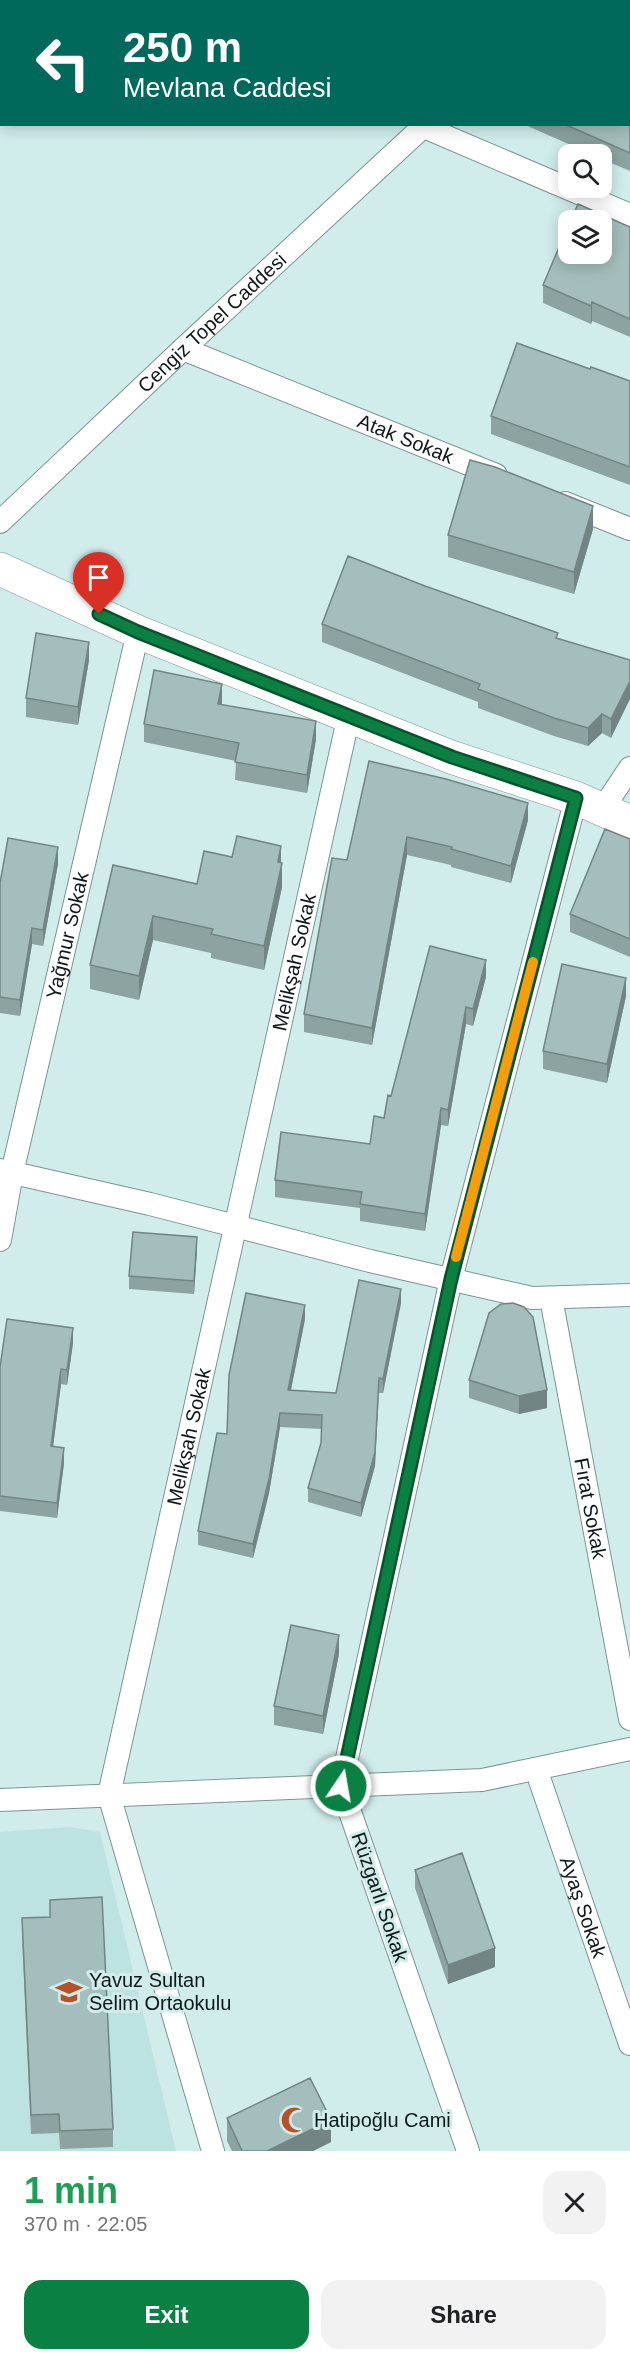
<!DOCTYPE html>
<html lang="en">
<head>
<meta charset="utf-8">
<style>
  :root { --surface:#fff; --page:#f2f2f2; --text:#202124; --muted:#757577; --accent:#0b8043 }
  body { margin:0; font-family:Arial,sans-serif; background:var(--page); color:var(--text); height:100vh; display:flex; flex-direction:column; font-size:22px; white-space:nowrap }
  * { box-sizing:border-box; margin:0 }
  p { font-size:20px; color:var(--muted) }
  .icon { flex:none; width:33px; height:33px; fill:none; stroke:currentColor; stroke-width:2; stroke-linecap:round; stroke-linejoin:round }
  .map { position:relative; height:2151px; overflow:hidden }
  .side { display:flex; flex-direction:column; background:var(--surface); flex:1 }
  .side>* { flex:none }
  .guide { position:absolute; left:0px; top:0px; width:630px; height:126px; box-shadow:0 3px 15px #0003; background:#00695c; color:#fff; overflow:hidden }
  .buttons { position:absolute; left:558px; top:144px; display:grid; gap:12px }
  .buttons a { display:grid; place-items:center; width:54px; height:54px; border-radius:12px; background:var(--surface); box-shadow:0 3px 15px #0003; font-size:30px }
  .pin { position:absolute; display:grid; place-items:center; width:51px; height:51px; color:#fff; margin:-62px -26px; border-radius:50% 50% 50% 0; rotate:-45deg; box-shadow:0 0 6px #0007 }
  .pin .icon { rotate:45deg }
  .me { position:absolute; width:66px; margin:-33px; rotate:12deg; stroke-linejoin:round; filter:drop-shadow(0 0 4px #0008) }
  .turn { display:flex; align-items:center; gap:21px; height:126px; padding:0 24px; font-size:27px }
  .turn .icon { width:78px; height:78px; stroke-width:2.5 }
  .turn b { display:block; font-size:42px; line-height:51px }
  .round { display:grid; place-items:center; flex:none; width:63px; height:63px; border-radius:18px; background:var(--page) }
  .overview { display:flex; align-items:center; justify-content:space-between; height:102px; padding:0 24px }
  h1 { font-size:36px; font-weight:700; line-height:45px; color:#1e9e55 }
  .primary-button { display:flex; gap:12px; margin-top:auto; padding:12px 24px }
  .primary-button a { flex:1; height:69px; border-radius:18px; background:var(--accent); color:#fff; font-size:24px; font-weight:700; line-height:69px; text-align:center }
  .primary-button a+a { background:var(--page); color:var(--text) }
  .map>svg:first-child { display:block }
</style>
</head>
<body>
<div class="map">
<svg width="630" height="2151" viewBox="0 0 630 2151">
  <rect width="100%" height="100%" fill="#d0eceb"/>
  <path fill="#bde3e1" d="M70,1827L100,1832L176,2151H0V1832Z"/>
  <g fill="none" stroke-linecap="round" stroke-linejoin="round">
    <g stroke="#7b9594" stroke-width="24">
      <g id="street">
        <path d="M457,0L458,2"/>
        <path d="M60,2L62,0"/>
        <path d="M547,2L549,0"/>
        <path d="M0,60L2,59"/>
        <path d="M424,127L630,215"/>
        <path id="s1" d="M183,349L496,475"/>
        <path d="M565,503L630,529"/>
        <path id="s2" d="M0,522L183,349L426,124"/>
        <path d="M602,810L630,768"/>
        <path d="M0,1170L150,1204L370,1261L532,1298L630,1295"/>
        <path id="s3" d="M0,1240L12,1173L138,632"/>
        <path id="s4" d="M551,1298L630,1719"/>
        <path id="s5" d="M536,1769L630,2044"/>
        <path d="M0,1800L482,1780L630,1749"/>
        <path id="s6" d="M213,2151L109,1795L349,715"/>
        <path d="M468,2151L341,1786L451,1279L576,798"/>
      </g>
    </g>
    <g stroke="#7b9594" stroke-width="34">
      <path id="secondary" d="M0,569L138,632L451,757L576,798L630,822"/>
    </g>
    <use href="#street" stroke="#fff" stroke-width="22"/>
    <use href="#secondary" stroke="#fff" stroke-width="33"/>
  </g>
  <path fill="#8ca3a2" d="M630,0V83L628,82V2Z
    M630,110V171L602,159V154H591L523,124H628Z
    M630,227V337L592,321L591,324L543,303V285Z
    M590,369L630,381V485L491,434V416Z
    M593,529L574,594L448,557V535Z
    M322,624L558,639L630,660L611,738L602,733L588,746L554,736L478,708V702L322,642Z
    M89,660L78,725L26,717V698Z
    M222,702V704L316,739L307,793L235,780L236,761L144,742V724Z
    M446,779L528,820L511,883L451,867V865L407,855L372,1045L304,1032V1014L347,860Z
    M630,839V957L570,932V914Z
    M232,857L281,863L282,887L264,970L211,958V953L153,940L139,1000L90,989V965L113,865L197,884Z
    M58,864L43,946L32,944L20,1016L0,1013V883Z
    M486,977L473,1026L466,1024L448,1126L441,1125L425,1231L360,1221V1208L275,1197V1180L370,1144L384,1118L391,1096Z
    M626,996L607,1083L543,1069V1051Z
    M197,1250L194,1294L129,1289V1276Z
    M401,1303L383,1393H379L375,1466L361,1517L308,1502V1488L321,1443V1429L280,1427L269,1493L253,1558L198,1545V1531L227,1434L305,1319L291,1390L336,1393Z
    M489,1313L547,1408L519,1414L469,1398V1380Z
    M73,1343L67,1385L61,1384L53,1447L64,1463L57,1518L0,1511V1367Z
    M339,1654L323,1734L274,1725V1706Z
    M415,1870L495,1967L448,1984L415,1888Z
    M50,1900L113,2129V2147L60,2149L59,2133L31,2134L22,1937V1918L50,1917Z
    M227,2118L331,2142L313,2151H232L227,2141Z"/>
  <path fill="#728584" d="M592,302V321L591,324V306Z
    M593,506V529L574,594V572Z
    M89,642V660L78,725V707Z
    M630,681V699L611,738V719Z
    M222,684V702L218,722V704Z
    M602,714V733L588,746V728Z
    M316,721V739L307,793V775Z
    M528,803V820L511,883V866Z
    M407,837V855L372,1045V1028Z
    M281,846V869L282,863V887L264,970V946Z
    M58,847V864L43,946V930Z
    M153,916V940L139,1000V976Z
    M32,928V944L20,1016V1000Z
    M486,960V977L473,1026V1009Z
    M626,978V996L607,1083V1064Z
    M466,1007V1024L448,1126V1110Z
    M441,1108V1125L425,1231V1214Z
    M197,1237V1250L194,1294V1281Z
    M401,1289V1303L383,1393V1379Z
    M305,1305V1319L288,1404V1390Z
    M73,1328V1343L67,1385V1370Z
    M61,1369V1384L51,1462V1446Z
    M379,1378L375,1466L361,1517V1503Z
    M547,1390V1408L519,1414V1396Z
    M280,1413V1427L269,1493L253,1558V1544Z
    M64,1448V1463L57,1518V1503Z
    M339,1635V1654L323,1734V1716Z
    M495,1948V1967L448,1984V1965Z
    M331,2120V2142L313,2151H267Z"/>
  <path fill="#a3bebc" stroke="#728584" stroke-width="1.5" d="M618,0H630V65L628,64V2H616Z
    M628,110H630V153L564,124H628Z
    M578,204L630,227V319L592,302L591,306L543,285L568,226V254H602V220H571Z
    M517,343L590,369L591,367L630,381V467L491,416Z
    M470,460L495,467L593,506L574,572L448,535Z
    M348,556L425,586L558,633L556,638L630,660V681L611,719L602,714L588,728L554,718L478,689L480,684L322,624Z
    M36,633L89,642L78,707L26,698Z
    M154,670L222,684L218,704L316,721L307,775L235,762L239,743L144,724Z
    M369,761L446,779L528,803L511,866L451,849L452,847L407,837L372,1028L304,1014L332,858L347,860Z
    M605,829L630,839V939L570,914Z
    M237,836L281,846L278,862L282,863L264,946L211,934L213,929L153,916L139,976L90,965L113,865L197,884L204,851L232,857Z
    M8,838L58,847L43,930L32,928L20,1000L0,997V883Z
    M430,946L486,960L473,1009L466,1007L448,1110L441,1108L425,1214L360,1204L362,1192L275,1180L281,1132L370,1144L374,1116L384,1118L388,1095L391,1096Z
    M562,964L626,978L607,1064L543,1051Z
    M133,1232L197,1237L194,1281L129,1276Z
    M359,1280L401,1289L383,1379L379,1378L375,1452L361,1503L308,1488L321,1443L322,1415L280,1413L269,1479L253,1544L198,1531L217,1433L227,1434L229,1375L246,1293L305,1305L288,1390L336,1393Z
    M513,1303L524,1307L533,1317L547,1390L519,1396L469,1380L489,1313L501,1304Z
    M7,1319L73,1328L67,1370L61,1369L51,1446L64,1448L57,1503L0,1496V1367Z
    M291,1625L339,1635L323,1716L274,1706Z
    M462,1853L495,1948L448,1965L415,1870Z
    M102,1897L113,2129L60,2131L59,2114L31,2115L22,1918L50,1917V1900Z
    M310,2078L331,2120L267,2151H242L227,2118Z"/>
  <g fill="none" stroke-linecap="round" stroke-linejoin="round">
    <g stroke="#07532c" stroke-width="15">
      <path id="route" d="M99,614L138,632L452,757L576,798L451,1279L341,1786"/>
    </g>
    <use href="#route" stroke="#0b8043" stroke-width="10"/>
    <path stroke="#f59e0b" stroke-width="10" d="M456,1257L533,962"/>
  </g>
  <defs>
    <g id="school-bare" transform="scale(2.07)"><path d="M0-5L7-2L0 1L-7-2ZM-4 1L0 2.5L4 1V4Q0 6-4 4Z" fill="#b85226" stroke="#d0eceb" stroke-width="2.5" paint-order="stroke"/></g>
    <g id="mosque-bare" transform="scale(2.07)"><path d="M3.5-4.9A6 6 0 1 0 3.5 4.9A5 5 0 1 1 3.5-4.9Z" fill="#b85226" stroke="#d0eceb" stroke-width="2.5" paint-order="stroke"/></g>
  </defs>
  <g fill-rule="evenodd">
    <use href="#school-bare" x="69" y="1992"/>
    <use href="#mosque-bare" x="294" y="2120"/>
  </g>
  <g text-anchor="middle" stroke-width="6" stroke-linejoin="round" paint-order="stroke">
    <g font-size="20" fill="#0f1919" stroke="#d0eceb">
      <text dy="7" stroke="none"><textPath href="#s2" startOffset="291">Cengiz Topel Caddesi</textPath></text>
      <text dy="7" stroke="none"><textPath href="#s1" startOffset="240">Atak Sokak</textPath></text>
      <text dy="7" stroke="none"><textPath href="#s3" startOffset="312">Yağmur Sokak</textPath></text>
      <text dy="7" stroke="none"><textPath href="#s6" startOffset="1224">Melikşah Sokak</textPath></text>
      <text dy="7" stroke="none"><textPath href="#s6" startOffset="738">Melikşah Sokak</textPath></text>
      <text dy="7" stroke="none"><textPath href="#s4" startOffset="214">Fırat Sokak</textPath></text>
      <text transform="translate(380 1897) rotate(71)" y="7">Rüzgarlı Sokak</text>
      <text dy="7" stroke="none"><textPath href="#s5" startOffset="146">Ayaş Sokak</textPath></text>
    </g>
    <g font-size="20" fill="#0f1919" stroke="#d0eceb" text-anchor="start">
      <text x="89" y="1987">Yavuz Sultan<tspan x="89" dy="23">Selim Ortaokulu</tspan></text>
      <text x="314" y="2127">Hatipoğlu Cami</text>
    </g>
  </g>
</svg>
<div class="buttons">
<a><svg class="icon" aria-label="search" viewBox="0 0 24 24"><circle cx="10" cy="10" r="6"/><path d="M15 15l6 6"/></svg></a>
<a><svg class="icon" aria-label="layers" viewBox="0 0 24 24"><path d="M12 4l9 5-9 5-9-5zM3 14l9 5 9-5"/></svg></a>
</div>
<div class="pin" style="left:99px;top:614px;background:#d93025"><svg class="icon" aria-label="arrive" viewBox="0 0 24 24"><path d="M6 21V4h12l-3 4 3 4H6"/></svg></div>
<svg class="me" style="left:341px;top:1786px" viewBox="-20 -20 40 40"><circle r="17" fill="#0b8043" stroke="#fff" stroke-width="3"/><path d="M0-11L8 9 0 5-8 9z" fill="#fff"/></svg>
<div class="guide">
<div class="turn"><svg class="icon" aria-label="left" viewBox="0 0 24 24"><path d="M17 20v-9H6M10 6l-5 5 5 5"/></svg><div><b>250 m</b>Mevlana Caddesi</div></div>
</div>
</div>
<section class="side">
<div class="overview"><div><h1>1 min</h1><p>370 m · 22:05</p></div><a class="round"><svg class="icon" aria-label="close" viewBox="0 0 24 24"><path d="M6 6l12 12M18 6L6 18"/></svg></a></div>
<div class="primary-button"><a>Exit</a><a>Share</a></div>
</section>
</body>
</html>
